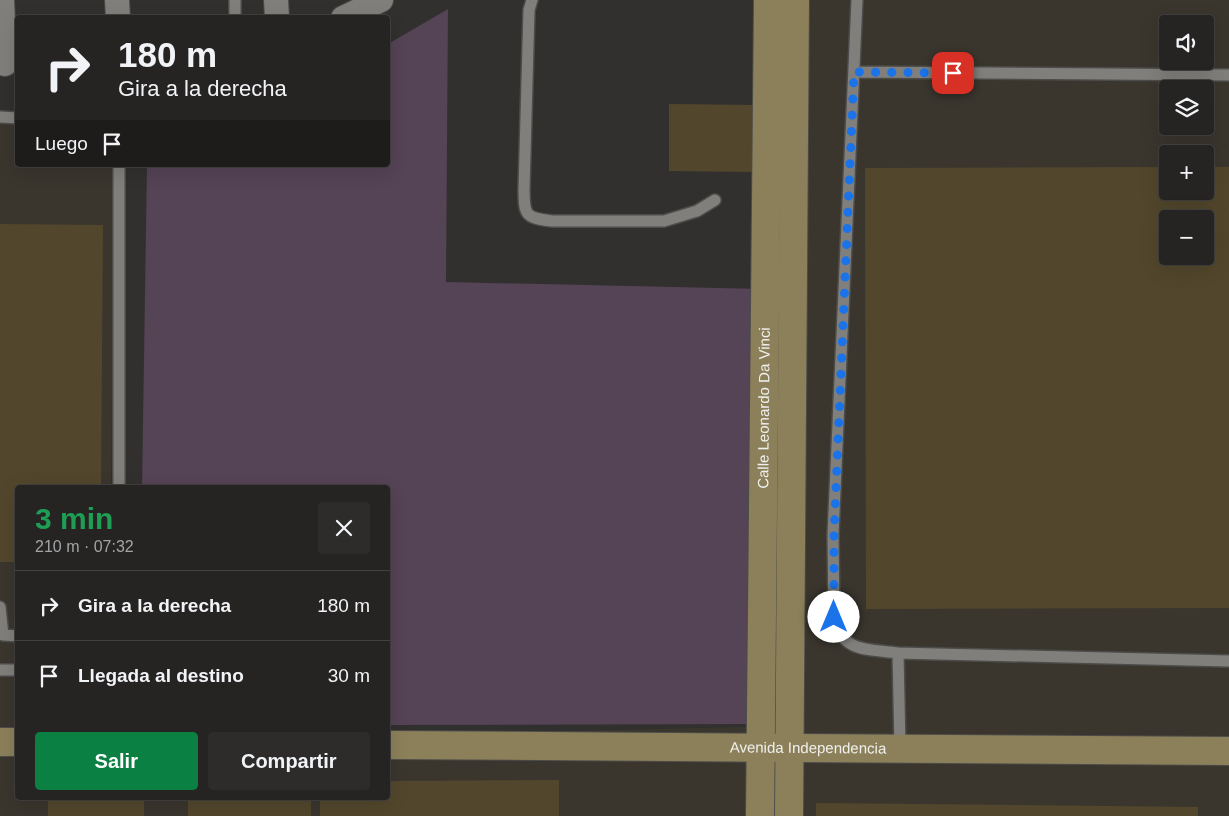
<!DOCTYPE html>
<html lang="es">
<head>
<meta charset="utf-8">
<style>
  :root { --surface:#252422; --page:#2d2c2a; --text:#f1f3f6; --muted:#a3a4a5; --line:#424140; --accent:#0b8043 }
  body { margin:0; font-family:Helvetica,sans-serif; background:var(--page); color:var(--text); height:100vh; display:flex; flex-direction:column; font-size:19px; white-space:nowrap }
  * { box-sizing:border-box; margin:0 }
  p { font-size:16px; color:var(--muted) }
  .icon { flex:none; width:28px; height:28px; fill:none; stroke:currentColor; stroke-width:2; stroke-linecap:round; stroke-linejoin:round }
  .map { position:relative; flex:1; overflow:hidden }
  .details { position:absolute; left:15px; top:485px; width:375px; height:315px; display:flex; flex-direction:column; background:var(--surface); border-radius:5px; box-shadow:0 5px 20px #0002,0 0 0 1px var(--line) }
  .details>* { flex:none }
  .hud { position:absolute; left:15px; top:15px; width:375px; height:152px; border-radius:5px; box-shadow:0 5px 20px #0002,0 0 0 1px var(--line); background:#252422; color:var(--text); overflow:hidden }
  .tools { position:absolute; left:1159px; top:15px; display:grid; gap:10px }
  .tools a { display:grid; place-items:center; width:55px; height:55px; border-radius:5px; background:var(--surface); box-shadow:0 5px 20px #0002,0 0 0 1px var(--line); font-size:25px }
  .pin { position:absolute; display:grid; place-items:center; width:42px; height:42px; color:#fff; margin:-21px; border-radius:10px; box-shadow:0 2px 8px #0006 }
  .me { position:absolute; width:55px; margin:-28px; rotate:0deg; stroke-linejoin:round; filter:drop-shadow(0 0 4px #0008) }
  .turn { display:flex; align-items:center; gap:18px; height:105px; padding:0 20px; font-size:22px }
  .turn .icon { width:65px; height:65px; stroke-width:2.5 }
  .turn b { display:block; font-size:35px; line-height:42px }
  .then { display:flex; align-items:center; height:48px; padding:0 20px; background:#0003; gap:10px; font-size:19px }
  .round { display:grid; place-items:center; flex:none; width:52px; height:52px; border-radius:5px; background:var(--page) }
  .summary { display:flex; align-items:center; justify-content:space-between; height:85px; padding:0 20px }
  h1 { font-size:30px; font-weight:800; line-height:38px; color:#1e9e55 }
  .primary-button { display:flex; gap:10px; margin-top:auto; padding:10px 20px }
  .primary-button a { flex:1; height:58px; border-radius:5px; background:var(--accent); color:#fff; font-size:20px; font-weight:800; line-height:58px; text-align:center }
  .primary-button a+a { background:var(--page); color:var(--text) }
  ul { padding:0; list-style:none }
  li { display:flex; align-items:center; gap:15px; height:70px; padding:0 20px; border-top:1px solid var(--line) }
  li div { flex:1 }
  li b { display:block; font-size:19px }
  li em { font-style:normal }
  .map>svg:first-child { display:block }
</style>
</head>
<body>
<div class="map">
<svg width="1229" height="816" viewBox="0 0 1229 816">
  <rect width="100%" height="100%" fill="#31302e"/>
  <path fill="#3a362e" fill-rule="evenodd" d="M798,0H1229V816H0V119L17,120L18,165H114L111,487L18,488V798H388V735L791,726ZM1168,24H1205V61H1168ZM1168,89H1205V126H1168ZM1168,154H1205V191H1168ZM1168,219H1205V256H1168Z"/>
  <path fill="#554356" d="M448,9L446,282L764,289L756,724L388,725V488H142L147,165H388V44Z"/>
  <path fill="#52472c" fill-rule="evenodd" d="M669,104L757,105L756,172L669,171Z
    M1168,167V191H1205V167H1229V608L866,609L865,168ZM1168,219H1205V256H1168Z
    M0,224L103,225L101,488H18V562H0Z
    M559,780V816H320V798H388V781Z
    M48,798H144V816H48Z
    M188,798H311V816H188Z
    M816,803L1198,807V816H816Z"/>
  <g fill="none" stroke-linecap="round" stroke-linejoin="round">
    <g stroke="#4c4c4a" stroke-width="14">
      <path id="lane" d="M532,0L529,10L524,189C524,215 525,218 552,221H664L697,211L715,200
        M857,0L833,535L834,617C841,653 868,649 898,653L1229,661
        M235,18V0
        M854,72L1229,75
        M0,117L18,118
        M119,488V165
        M0,607L3,635L18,636
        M898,653L900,749
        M0,670H18"/>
    </g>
    <g stroke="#4c4c4a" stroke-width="26">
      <path id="street" d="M2,0L5,64
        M117,0L118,18
        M276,0L277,18
        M343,18L381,0"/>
    </g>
    <g stroke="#4c4c4a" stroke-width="30">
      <g id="secondary">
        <path d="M0,742H18"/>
        <path id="s1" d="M388,745L1229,751"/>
        <path id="s2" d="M760,816L768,0"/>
        <path d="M789,816L795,0"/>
      </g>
    </g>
    <use href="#lane" stroke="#807f7c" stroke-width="11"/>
    <use href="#street" stroke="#807f7c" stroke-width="24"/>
    <use href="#secondary" stroke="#8c805a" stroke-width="28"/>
  </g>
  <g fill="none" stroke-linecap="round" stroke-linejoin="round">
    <path stroke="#1a73e8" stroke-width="9" stroke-dasharray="0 16.2" d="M834,617V535L854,72L953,73"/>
  </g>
  <g text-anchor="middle" stroke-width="5" stroke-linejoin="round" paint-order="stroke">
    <g font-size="15" fill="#efefed" stroke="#181817">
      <text dy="5" stroke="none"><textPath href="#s2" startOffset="408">Calle Leonardo Da Vinci</textPath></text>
      <text dy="5" stroke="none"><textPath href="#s1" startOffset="420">Avenida Independencia</textPath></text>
    </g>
  </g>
</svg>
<div class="tools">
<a><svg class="icon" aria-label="sound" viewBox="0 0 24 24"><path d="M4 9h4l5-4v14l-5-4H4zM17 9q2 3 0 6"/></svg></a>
<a><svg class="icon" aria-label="layers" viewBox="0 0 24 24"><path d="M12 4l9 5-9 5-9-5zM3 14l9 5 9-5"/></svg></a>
<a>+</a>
<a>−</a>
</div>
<div class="pin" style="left:953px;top:73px;background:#d93025"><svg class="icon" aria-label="arrive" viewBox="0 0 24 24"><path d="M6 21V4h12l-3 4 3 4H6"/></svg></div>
<svg class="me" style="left:834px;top:617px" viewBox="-20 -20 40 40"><circle r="19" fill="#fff"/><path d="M0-13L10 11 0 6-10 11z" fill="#1a73e8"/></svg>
<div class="hud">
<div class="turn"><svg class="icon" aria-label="right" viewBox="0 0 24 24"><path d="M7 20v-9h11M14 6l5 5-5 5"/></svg><div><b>180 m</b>Gira a la derecha</div></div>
<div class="then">Luego<svg class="icon" aria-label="arrive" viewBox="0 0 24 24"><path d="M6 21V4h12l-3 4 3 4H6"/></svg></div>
</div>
<section class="details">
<div class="summary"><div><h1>3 min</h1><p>210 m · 07:32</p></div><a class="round"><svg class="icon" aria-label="close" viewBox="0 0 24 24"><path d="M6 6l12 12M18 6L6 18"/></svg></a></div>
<ul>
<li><svg class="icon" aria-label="right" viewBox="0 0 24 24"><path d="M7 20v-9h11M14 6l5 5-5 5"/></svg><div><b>Gira a la derecha</b></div><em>180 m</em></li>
<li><svg class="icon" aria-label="arrive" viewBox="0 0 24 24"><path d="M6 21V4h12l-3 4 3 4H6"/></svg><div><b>Llegada al destino</b></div><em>30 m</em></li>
</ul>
<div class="primary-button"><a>Salir</a><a>Compartir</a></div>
</section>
</div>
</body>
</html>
